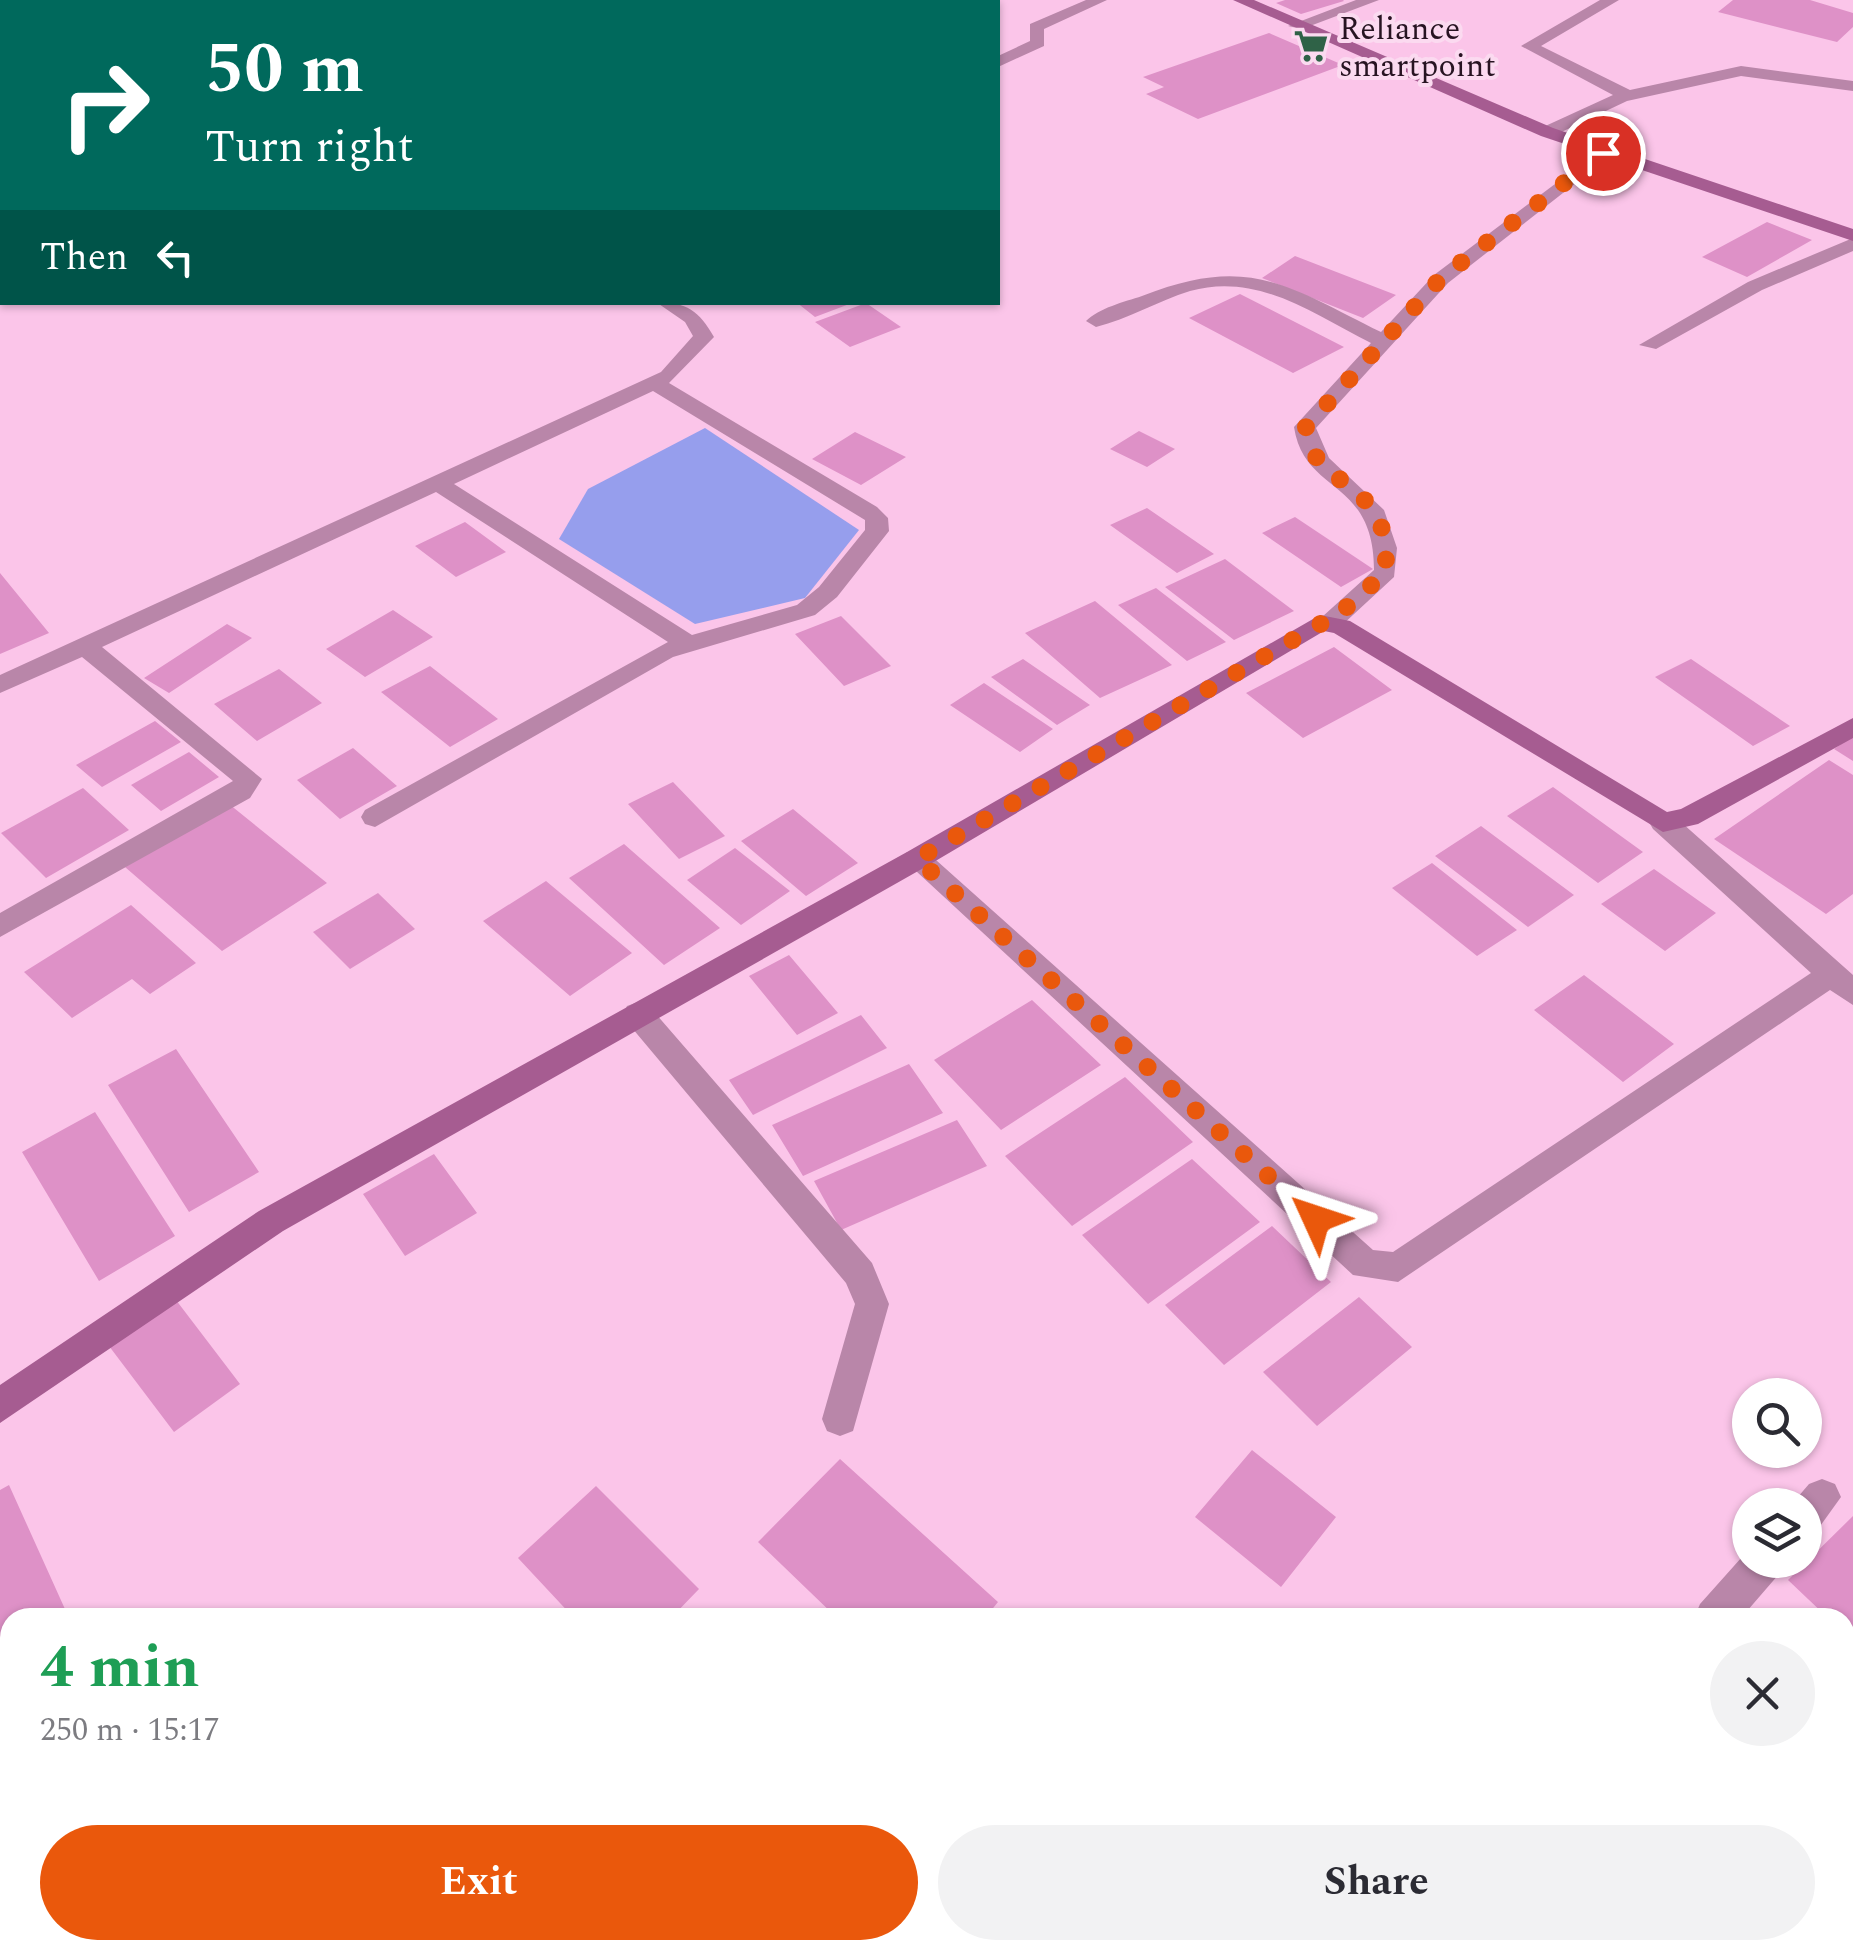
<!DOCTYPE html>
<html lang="en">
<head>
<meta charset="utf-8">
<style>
  :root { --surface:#fff; --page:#f2f2f3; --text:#2b2b33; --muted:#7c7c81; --accent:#ea580c }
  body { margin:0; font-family:Spectral,serif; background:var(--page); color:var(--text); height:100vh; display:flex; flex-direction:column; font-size:38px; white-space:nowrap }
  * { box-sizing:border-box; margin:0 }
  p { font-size:32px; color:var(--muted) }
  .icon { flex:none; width:55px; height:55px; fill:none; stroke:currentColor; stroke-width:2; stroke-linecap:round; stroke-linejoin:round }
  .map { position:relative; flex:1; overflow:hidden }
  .panel { position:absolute; left:0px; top:1608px; width:1855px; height:352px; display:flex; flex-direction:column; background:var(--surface); border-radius:30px 30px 0 0; box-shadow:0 2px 8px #0004 }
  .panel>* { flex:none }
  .guide { position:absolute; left:0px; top:0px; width:1000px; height:305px; box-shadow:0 2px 8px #0004; background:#00695c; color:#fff; overflow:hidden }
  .buttons { position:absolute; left:1732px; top:1378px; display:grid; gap:20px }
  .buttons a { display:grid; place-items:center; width:90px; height:90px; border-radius:50%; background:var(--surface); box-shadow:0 2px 8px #0004; font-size:50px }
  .pin { position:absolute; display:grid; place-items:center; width:85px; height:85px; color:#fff; margin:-42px; border:5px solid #fff; border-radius:50%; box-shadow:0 2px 10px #0007 }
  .me { position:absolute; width:110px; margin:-55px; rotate:312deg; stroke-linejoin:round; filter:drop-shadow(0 0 8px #0008) }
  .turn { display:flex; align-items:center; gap:35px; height:210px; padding:0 40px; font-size:45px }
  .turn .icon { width:130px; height:130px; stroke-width:2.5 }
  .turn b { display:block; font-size:70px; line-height:85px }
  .then { display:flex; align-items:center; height:95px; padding:0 40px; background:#0003; gap:20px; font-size:38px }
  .round { display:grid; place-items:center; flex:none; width:105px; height:105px; border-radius:52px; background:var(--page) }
  .head { display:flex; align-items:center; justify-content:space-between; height:170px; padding:0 40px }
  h1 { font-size:60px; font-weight:700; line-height:75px; color:#1e9e55 }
  .action { display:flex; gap:20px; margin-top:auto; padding:20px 40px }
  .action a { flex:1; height:115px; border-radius:60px; background:var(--accent); color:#fff; font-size:40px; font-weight:700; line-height:115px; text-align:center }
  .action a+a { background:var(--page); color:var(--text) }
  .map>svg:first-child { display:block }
</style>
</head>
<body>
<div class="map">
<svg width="1853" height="1959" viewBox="0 0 1853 1959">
  <rect width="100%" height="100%" fill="#fbc5e9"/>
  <path fill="#969eed" d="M705,428L859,530L805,598L695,624L559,539L588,489Z"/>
  <path fill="#de91c7" d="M1285,0H1343L1344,1L1301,14L1276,3Z
    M1733,0H1810L1853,13V27L1837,42L1718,12Z
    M1269,33L1343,65L1198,119L1146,94L1164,87L1143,77Z
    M1767,222L1812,240L1747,277L1702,257Z
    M1295,256L1396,295L1363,318L1262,278Z
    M1240,294L1344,347L1293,373L1189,318Z
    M796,302H852V303L815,317Z
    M866,303L901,327L850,347L815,322Z
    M1139,431L1175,449L1147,467L1110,449Z
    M855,432L906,457L861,485L812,459Z
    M1147,508L1214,554L1177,573L1110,525Z
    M1295,517L1373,569L1341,587L1262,533Z
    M465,522L506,552L456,577L415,546Z
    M1225,559L1294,611L1234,640L1165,587Z
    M0,573L49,633L0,654Z
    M1156,588L1226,642L1187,661L1118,605Z
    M1095,601L1172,665L1100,698L1025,633Z
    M393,610L433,637L365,677L326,649Z
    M841,616L891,666L844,686L795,634Z
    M227,624L252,638L169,693L144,678Z
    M1334,647L1392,690L1303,738L1246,693Z
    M1023,659L1090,705L1057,725L991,677Z
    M1691,659L1790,726L1753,746L1655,677Z
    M430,666L498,719L450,747L381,692Z
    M279,669L322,703L257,741L214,704Z
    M984,683L1053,729L1020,752L950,705Z
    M155,721L181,742L102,787L76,765Z
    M1853,736V761L1834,749Z
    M353,748L397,786L340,819L297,780Z
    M189,752L219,777L161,811L131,785Z
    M1829,760L1853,775V894L1826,914L1714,839Z
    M673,782L725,836L679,859L628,804Z
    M1553,787L1643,852L1598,883L1507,816Z
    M83,788L129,830L46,878L1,833Z
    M229,804L327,883L222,951L125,867Z
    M793,809L858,863L806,896L741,841Z
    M1481,826L1574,895L1528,927L1435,856Z
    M624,844L720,928L664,965L569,878Z
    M735,848L790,891L741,925L687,880Z
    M1432,863L1517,930L1477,956L1392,888Z
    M1654,869L1716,913L1665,951L1601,904Z
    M546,881L632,953L570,996L483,921Z
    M378,893L415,929L350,969L313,932Z
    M131,905L196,963L150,994L132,979L72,1018L24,972Z
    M789,955L838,1013L797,1035L749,976Z
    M1584,975L1674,1044L1623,1082L1534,1010Z
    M1032,1000L1101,1065L1001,1130L934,1060Z
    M861,1015L887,1048L753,1115L729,1080Z
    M176,1049L259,1172L189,1212L108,1085Z
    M909,1064L943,1113L803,1176L772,1125Z
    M1125,1077L1193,1142L1072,1226L1005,1156Z
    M95,1112L175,1236L99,1281L22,1152Z
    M957,1120L987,1166L841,1230L814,1181Z
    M434,1154L477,1213L405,1256L363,1194Z
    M1192,1159L1260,1222L1148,1304L1082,1235Z
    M1272,1226L1331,1282L1224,1365L1165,1305Z
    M1359,1297L1412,1347L1317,1426L1263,1372Z
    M176,1300L240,1384L174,1432L109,1346Z
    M1252,1450L1336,1517L1281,1587L1195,1517Z
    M840,1459L998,1602L985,1618H837L758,1542Z
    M9,1485L69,1618H10V1688L0,1694V1490Z
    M596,1486L699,1589L671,1618H574L518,1558Z
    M1853,1516V1640L1845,1633V1618H1828L1788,1580Z
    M20,1950H152L155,1959H23Z
    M1198,1950H1410L1416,1959H1186Z
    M1487,1950H1624L1631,1959H1477Z"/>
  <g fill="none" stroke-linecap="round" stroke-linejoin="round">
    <path fill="#b986a9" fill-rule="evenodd" d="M279,0H295L297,2H281Z
      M543,0H561L563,2H545Z
      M1086,0H1107L1044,29V46L998,67V56L1030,41V24Z
      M1356,0H1379L1302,29L1288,26Z
      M1600,0H1619L1541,46L1630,90L1741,66L1853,81V91L1741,76L1627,101L1553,136H1541V128L1613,95L1521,46Z
      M1603,148L1612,153L1609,157L1448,283L1316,428L1329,458L1384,510L1397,548L1394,577L1340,627H1322L1319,622L1322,617L1374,570C1374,477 1304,495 1294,427L1371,343C1313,314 1258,272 1190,291C1158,301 1128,319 1096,327L1086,321C1099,308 1124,302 1142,296C1249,254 1286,285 1381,332L1434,275Z
      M1853,238V251L1762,290L1656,349L1639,345L1748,282Z
      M656,302C687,302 699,311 714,337L669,383L877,507L888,518L889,531L837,597L815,615L673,657L375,827L365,824L361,817L365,810L668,642L436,492L102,647L262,779L250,798L0,937V913L233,781L82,657L0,693V675L661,372L693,336L685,322ZM653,391L865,520V530L819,587L797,605L692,635L454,484Z
      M1663,812L1673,815L1853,975V1005L1830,990L1398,1282L1353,1275L903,859L907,852H927L1373,1250L1393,1252L1811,973L1653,829L1649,822Z
      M638,1002L649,1006L872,1263L889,1304L853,1431L840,1436L827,1431L822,1419L855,1304L846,1283L627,1022L623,1014L627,1006Z
      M1822,1479L1835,1484L1841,1497L1818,1529L1805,1535V1505H1791L1809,1484Z
      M1750,1548V1560H1784L1779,1574L1741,1618H1694L1700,1604Z
      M263,1950H312L309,1959H260Z
      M844,1950H907L904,1959H841Z
      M944,1950H1036L1039,1959H947Z
      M1419,1950H1469L1466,1959H1416Z"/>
    <path fill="#a65c91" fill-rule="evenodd" d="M1233,0H1254L1553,128L1853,229V241L1541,136Z
      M1320,615L1350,621L1667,812L1681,809L1853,718V738L1698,824L1663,832L1334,633L1324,631L927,866L283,1231L0,1423V1385L259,1211L907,852Z"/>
  </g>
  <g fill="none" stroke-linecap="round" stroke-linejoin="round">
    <path stroke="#ea580c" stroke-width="18" stroke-dasharray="0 32.4" d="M1316,1219L917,859L1320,624L1330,622L1386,572C1386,550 1386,529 1373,510C1353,481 1305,467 1306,427L1441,278L1603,153"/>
  </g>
  <defs>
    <g id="supermarket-bare" transform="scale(2.7)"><path d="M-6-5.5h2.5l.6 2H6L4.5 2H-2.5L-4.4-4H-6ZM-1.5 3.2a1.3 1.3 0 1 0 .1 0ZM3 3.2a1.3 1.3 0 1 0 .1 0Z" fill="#2f6247" stroke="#fbdaf0" stroke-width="2.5" paint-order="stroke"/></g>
  </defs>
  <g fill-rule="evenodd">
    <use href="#supermarket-bare" x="1311" y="46"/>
  </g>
  <g text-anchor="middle" stroke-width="8" stroke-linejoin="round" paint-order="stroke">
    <g font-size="32" fill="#271422" stroke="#fbdaf0" text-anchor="start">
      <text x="1339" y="39">Reliance<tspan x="1339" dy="37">smartpoint</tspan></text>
    </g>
  </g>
</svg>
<div class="buttons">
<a><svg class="icon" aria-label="search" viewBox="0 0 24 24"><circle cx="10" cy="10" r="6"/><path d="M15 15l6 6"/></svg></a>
<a><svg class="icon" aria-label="layers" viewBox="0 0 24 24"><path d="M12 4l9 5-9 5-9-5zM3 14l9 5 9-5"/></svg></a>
</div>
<div class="pin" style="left:1603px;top:153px;background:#d93025"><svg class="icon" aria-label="arrive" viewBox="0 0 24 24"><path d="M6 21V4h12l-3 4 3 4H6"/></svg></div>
<svg class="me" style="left:1316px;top:1219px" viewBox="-20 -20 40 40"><path d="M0-17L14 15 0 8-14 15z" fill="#ea580c" stroke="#fff" stroke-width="4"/></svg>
<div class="guide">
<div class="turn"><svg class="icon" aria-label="right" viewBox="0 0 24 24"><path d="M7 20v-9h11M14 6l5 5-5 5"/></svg><div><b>50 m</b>Turn right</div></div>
<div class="then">Then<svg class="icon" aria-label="left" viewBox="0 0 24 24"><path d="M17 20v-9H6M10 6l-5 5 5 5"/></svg></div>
</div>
<section class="panel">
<div class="head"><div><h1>4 min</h1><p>250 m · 15:17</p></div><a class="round"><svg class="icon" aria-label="close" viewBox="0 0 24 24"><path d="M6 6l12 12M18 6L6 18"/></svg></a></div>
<div class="action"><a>Exit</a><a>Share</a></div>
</section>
</div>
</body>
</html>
